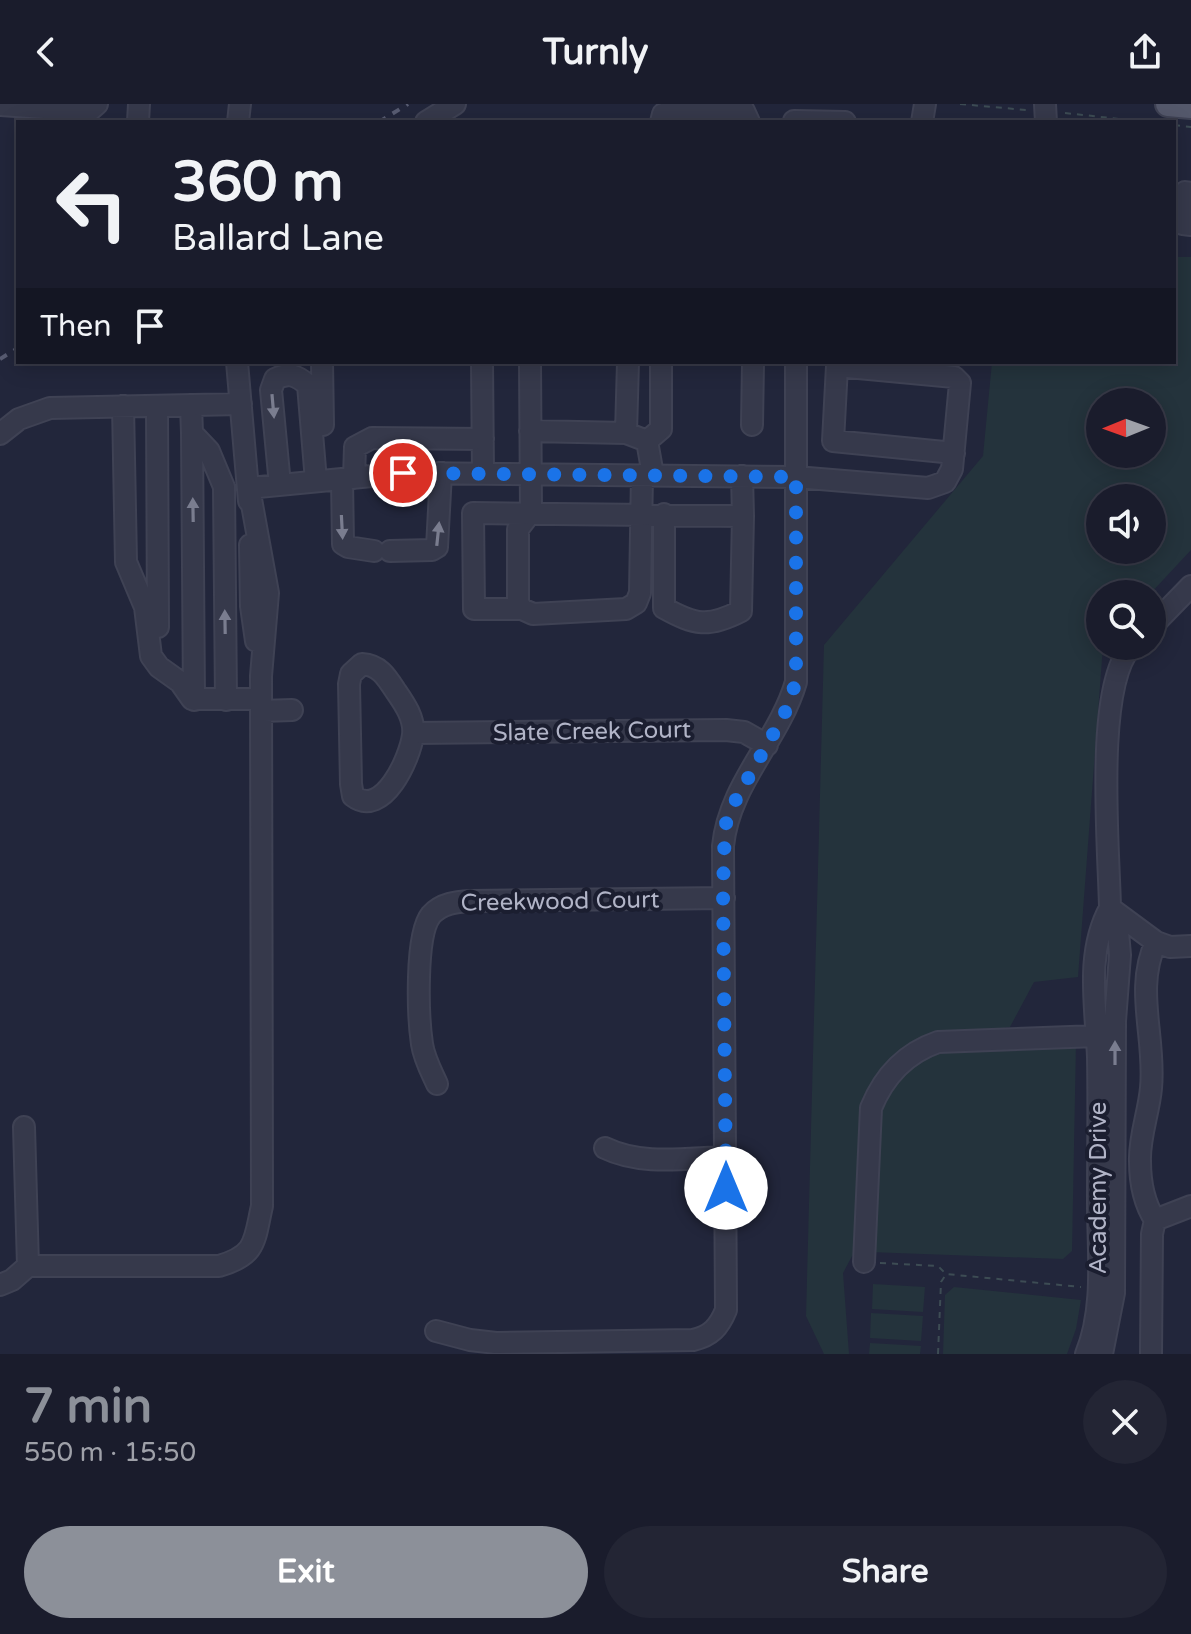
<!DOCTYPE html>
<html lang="en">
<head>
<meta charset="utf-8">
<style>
  :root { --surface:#1a1c2c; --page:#232534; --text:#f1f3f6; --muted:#9fa1a9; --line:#383a48; --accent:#8c9099 }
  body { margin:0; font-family:"Varela Round",sans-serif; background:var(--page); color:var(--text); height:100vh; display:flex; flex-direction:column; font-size:30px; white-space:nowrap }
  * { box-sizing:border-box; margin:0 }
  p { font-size:26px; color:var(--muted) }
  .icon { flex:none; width:44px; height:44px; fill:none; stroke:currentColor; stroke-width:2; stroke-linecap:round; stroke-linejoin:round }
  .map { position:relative; height:1250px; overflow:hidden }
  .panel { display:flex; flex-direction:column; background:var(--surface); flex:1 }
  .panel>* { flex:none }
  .banner { position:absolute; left:16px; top:16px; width:1160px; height:244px; border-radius:0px; box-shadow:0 4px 20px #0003,0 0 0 2px var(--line); background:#1a1c2c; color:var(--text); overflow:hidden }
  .needle { width:52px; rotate:269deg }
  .tools { position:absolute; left:1086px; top:284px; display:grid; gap:16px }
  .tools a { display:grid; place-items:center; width:80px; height:80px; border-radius:50%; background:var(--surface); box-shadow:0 4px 20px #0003,0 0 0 2px var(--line); font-size:40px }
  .pin { position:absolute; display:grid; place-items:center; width:68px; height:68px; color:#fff; margin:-34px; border:4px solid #fff; border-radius:50%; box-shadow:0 2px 8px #0007 }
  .me { position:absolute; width:88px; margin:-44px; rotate:0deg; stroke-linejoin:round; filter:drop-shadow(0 0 6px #0008) }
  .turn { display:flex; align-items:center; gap:28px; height:168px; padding:0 24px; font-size:36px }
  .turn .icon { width:104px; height:104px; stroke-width:2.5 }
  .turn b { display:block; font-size:56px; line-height:68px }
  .then { display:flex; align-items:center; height:76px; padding:0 24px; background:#0003; gap:16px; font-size:30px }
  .round { display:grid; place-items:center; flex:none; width:84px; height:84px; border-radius:42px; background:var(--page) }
  .headline { display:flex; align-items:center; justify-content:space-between; height:136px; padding:0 24px }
  h1 { font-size:48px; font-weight:800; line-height:60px; color:var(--accent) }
  .button { display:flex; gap:16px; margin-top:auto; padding:16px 24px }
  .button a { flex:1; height:92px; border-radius:48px; background:var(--accent); color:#fff; font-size:32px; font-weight:800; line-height:92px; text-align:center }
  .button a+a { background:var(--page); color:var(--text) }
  header { display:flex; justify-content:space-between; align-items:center; height:104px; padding:0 24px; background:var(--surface); font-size:36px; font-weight:800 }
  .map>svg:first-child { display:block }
</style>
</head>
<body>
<header><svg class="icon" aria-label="back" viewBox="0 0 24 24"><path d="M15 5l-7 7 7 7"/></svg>Turnly<svg class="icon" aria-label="share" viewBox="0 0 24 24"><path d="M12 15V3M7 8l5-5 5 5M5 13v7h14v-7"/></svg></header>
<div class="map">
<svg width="1191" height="1250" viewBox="0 0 1191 1250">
  <rect width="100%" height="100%" fill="#22263b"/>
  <path fill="#24333c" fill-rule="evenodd" d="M1174,153H1191V446L1150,490H1100V542H1103L1078,873L1034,878L1010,923L916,938L884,963L870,991L858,1141L843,1169L849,1250H824L806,1212L824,541L983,352L992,258H1174ZM1100,298H1152V350H1100ZM1100,394H1152V446H1100Z
    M1076,938L1072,1147L1063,1155L869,1148L874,1011L884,988L928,946Z
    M873,1180L925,1183L923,1208L872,1205Z
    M954,1183L1081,1196L1076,1225L1067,1250H943L945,1191Z
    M871,1209L923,1212L921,1237L870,1234Z
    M870,1239L921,1242L920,1250H869Z"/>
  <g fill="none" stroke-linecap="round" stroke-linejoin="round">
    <g stroke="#3f4254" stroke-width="24">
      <path id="minor" d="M1045,0L1046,18
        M0,1L89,7L97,0
        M794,17L845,18
        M138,18L139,0
        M238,18L240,0
        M426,18L455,0
        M661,18L663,10L683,4L744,7L749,18
        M922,18L925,0
        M1191,89L1185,88L1183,120L1191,121
        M237,258L249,397
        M322,258L323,321
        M482,258L483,369
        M530,258L531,408L518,425V499L522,505L533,510L626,505L636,499L640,489L642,371
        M628,258L626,329L647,337L653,371
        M837,262L833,337L954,349
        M191,301L192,329L209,347L224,383L226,596
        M123,302L126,458L145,503L151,552L159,563L180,578L192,595H261
        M157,302L158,523
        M752,321L753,258
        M530,327L626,329
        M192,329L194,596
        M0,330L19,315L50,304L241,300
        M647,337L661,325V258
        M354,374L355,343L372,334L483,335
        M342,375L343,440L348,443L374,447
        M280,381L271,286L275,275C289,268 296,271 308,281L316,377
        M249,384L403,369L796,373L928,384L945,378L952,365L960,279L954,273L837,262V258
        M664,410V504C695,521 708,524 741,507L743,412
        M250,441L251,502L256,537
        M390,447L432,446L437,443L441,369
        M522,505H474L473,409L743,412L742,372
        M1152,522L1191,482
        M362,560C379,561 386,572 395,586C404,599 415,614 413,631C410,654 383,715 353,692L351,680L349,580L351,570Z
        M262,607L292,606
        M414,629L726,626L744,628L767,641
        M1110,804L1156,838C1134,885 1156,934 1151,984C1149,1008 1139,1033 1140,1057C1140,1078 1144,1099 1155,1116L1191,1102
        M1156,838L1170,843L1191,842
        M437,980C431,967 424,954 422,940C418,913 415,831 431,811C442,799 456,798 471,797L724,794
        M24,1023L28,1162
        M605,1044C642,1062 686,1054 726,1053
        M864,1158L871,1004C884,972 906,949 938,938L1097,932
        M0,1181L12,1176L28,1162H219C257,1151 254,1137 262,1102L261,572L268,489L249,384
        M436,1227L470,1236L496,1239L693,1236C711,1232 719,1223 726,1206L723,742C729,680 779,636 796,578V258
        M1086,1250C1105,1204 1098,1148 1098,1099C1098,1050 1099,1002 1098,953C1096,903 1085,849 1110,804
        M1102,1250L1114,1189L1115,917L1120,851L1118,828L1110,804C1109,746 1094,581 1132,542
        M1151,1250L1152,1130L1155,1116"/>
    </g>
    <g stroke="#3f4254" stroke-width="28">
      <path id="major" d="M1168,0L1191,2"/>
    </g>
    <path stroke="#3d4c54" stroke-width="2" stroke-dasharray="6 6" stroke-linecap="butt" d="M960,0L1026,6
      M1065,9L1147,18
      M1174,21L1191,23
      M880,1159L938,1162L946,1170L1081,1183
      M938,1250L941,1178L945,1172"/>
    <use href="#minor" stroke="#36394b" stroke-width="20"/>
    <use href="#major" stroke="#54586b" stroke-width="24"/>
    <path stroke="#585c72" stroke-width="4" stroke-dasharray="8 8" stroke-linecap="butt" d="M379,18L408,0
      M0,255L18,244"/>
  </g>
  <defs><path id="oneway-solid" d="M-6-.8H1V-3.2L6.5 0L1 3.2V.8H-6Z" transform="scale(2)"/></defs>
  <g fill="#7a7d8f">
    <use href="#oneway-solid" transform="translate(273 302) rotate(85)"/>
    <use href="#oneway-solid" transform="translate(193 406) rotate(-91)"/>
    <use href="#oneway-solid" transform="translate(342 423) rotate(87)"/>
    <use href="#oneway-solid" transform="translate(438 430) rotate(-84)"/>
    <use href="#oneway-solid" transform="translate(225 518) rotate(-91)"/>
    <use href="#oneway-solid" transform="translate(1115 949) rotate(-90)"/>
  </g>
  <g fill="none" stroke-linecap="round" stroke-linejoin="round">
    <path stroke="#1a73e8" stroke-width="14" stroke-dasharray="0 25.2" d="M403,369L796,373V578L784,611L734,699L725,722L723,785L726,1084"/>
  </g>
  <g text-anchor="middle" stroke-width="8" stroke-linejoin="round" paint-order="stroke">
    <g font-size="24" fill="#b1b4c7" stroke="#1b1e30">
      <text transform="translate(592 627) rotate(-1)" y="8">Slate Creek Court</text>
      <text transform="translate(560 797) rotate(-1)" y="8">Creekwood Court</text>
      <text transform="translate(1098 1084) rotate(-90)" y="8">Academy Drive</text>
    </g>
  </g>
</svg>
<div class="tools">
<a><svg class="needle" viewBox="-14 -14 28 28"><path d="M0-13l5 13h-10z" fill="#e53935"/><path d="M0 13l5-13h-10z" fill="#9fa1a9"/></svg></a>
<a><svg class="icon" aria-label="sound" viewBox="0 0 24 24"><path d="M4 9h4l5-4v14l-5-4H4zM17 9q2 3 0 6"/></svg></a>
<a><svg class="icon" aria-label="search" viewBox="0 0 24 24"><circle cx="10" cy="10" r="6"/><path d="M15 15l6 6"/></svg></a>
</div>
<div class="pin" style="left:403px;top:369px;background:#d93025"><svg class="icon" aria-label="arrive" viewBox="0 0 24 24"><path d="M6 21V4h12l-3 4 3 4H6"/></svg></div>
<svg class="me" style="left:726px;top:1084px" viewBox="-20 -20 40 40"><circle r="19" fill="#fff"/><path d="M0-13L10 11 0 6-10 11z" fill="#1a73e8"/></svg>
<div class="banner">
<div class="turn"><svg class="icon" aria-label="left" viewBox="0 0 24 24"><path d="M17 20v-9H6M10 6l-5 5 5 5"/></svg><div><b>360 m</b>Ballard Lane</div></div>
<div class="then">Then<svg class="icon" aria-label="arrive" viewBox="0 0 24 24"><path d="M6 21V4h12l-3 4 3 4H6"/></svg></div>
</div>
</div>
<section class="panel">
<div class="headline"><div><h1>7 min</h1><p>550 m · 15:50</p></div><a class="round"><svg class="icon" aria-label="close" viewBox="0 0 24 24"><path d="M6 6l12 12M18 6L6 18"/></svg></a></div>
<div class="button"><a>Exit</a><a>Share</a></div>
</section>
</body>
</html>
